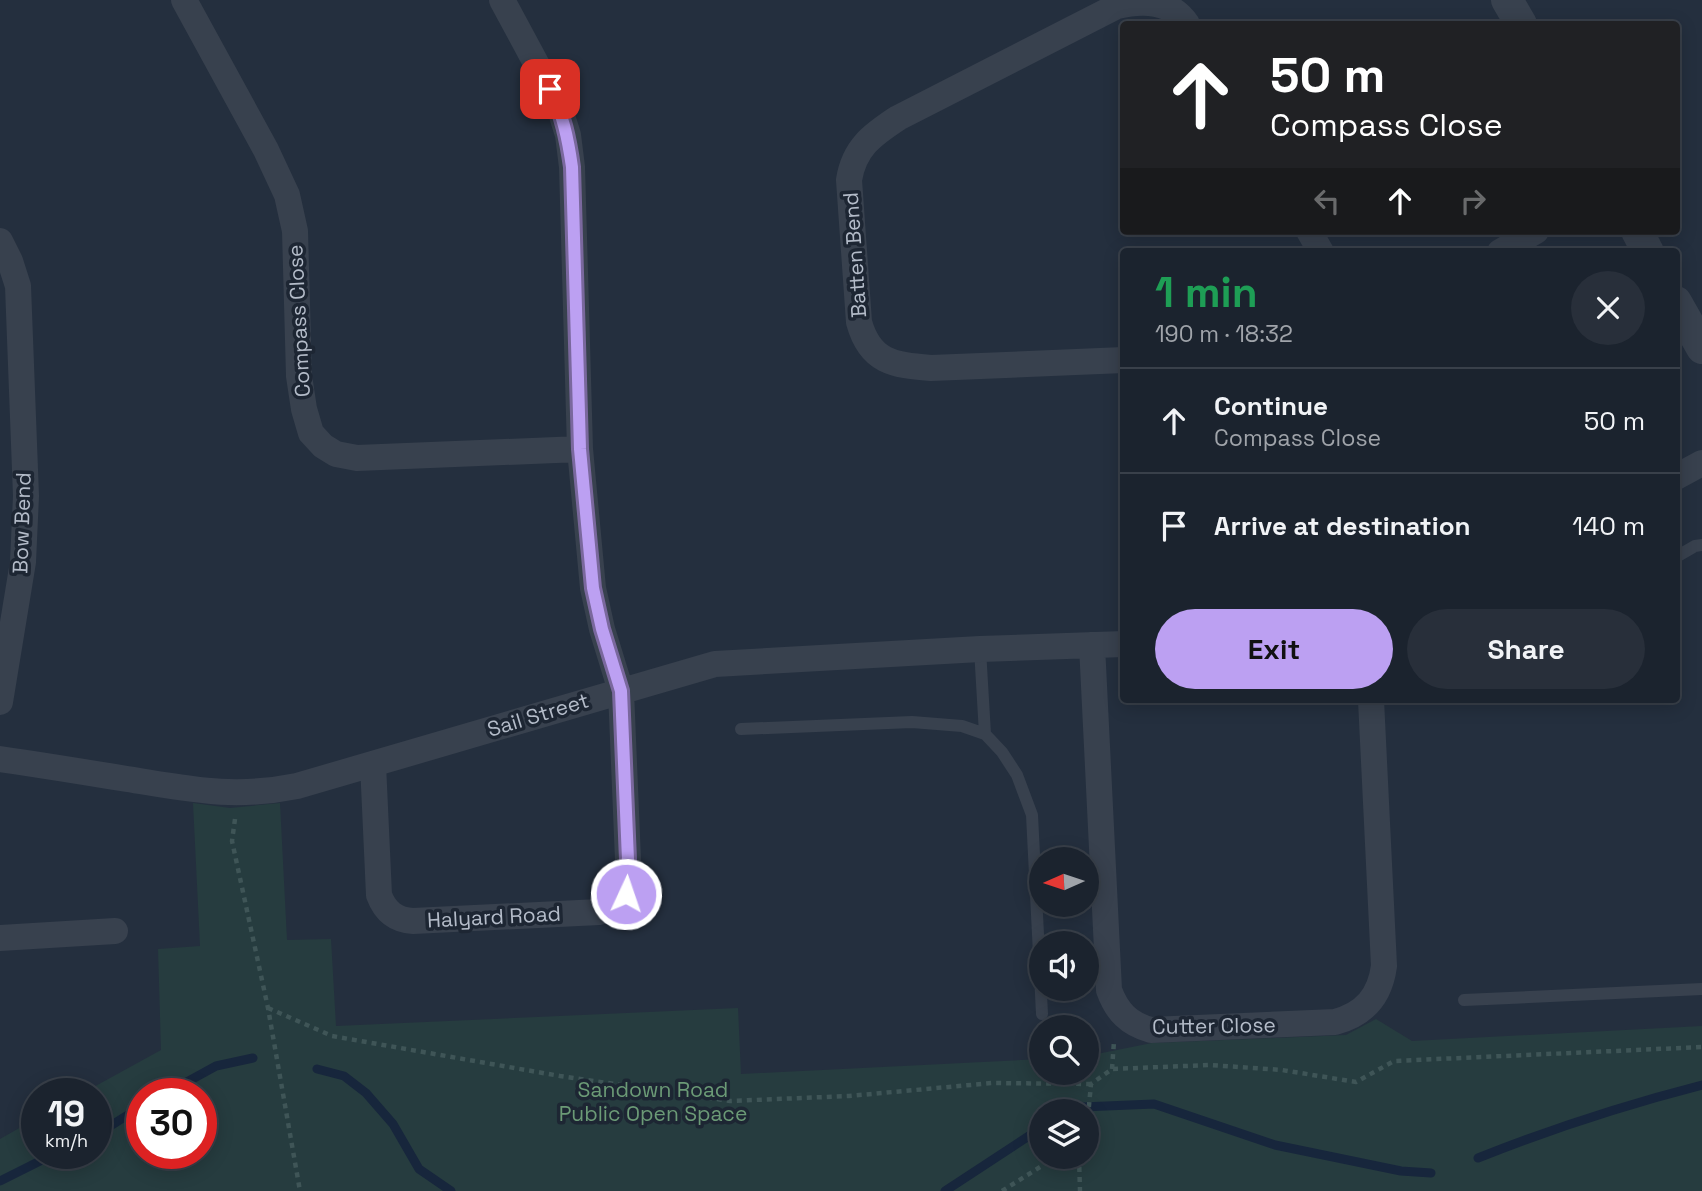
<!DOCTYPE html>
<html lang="en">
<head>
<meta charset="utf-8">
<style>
  :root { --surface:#1b232e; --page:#282f3a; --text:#f1f3f6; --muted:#a0a4aa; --line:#39404a; --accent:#bca0f2 }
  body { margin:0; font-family:"Space Grotesk",sans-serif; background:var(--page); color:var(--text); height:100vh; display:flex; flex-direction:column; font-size:26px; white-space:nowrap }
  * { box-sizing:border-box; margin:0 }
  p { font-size:23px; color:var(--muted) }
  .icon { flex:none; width:38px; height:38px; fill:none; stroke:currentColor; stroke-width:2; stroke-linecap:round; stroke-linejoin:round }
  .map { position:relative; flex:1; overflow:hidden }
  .details { position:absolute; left:1120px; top:248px; width:560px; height:455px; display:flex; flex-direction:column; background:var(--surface); border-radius:7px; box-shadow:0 4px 18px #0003,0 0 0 2px var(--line) }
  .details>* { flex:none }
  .top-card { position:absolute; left:1120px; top:21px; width:560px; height:214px; border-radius:7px; box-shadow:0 4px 18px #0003,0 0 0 2px var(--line); background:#202124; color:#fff; overflow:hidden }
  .needle { width:46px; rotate:267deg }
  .buttons { position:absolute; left:1029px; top:847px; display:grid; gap:14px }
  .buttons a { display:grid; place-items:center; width:70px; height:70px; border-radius:50%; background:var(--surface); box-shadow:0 4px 18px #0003,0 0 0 2px var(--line); font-size:35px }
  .speed { position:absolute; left:21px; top:1078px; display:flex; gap:14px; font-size:35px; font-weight:700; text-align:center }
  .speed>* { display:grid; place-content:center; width:91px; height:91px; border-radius:50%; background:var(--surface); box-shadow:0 4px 18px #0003,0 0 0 2px var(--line); line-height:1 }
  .speed small { font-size:18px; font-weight:400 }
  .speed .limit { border:10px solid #d22; background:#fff; color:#111 }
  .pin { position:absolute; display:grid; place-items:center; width:60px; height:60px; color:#fff; margin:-30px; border-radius:14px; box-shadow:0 4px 10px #0006 }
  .me { position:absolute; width:77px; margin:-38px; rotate:3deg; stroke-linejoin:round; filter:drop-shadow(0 0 5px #0008) }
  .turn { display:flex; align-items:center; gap:24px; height:147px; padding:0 35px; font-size:32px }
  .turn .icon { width:91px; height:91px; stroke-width:2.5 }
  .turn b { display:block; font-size:49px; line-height:60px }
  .lanes { display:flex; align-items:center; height:66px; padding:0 35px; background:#0003; justify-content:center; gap:35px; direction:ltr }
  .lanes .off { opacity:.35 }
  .round { display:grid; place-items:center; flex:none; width:74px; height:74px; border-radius:37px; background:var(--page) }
  .headline { display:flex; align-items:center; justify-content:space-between; height:119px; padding:0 35px }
  h1 { font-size:42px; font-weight:700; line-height:52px; color:#1e9e55 }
  .action { display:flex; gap:14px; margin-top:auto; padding:14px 35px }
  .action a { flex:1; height:80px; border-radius:42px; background:var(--accent); color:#111; font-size:28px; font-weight:700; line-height:80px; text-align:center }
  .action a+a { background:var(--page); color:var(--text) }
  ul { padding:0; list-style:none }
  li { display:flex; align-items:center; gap:21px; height:105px; padding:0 35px; border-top:2px solid var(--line) }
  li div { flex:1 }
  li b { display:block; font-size:26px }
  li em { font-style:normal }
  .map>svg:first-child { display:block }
</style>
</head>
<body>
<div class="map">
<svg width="1702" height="1191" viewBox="0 0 1702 1191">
  <rect width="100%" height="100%" fill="#242f3e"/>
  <path fill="#263c3f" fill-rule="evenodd" d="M193,803L230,808L280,803L287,940L331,939L336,1026L738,1008L741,1074L1041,1059V1073H1087V1056L1152,1043L1346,1035L1376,1019L1412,1041L1702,1026V1191H0V1139L37,1118V1153H96V1094H81L161,1050L158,949L200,946ZM142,1094H201V1153H142ZM1087,1111V1157H1041V1111Z"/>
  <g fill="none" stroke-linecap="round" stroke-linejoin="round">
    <path stroke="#17263c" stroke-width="9" d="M317,1069L344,1076L366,1093L393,1124L419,1169L451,1191
      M165,1094L216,1066L253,1058
      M1073,1111L1082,1107L1154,1104L1275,1145L1401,1171L1431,1173
      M96,1135L142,1106
      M1478,1158C1553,1128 1624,1105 1702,1085
      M0,1181L56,1153
      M945,1191L1041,1128"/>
    <path stroke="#3f5557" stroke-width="4.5" stroke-dasharray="5 5" stroke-linecap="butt" d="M235,819L232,841L268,1008L300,1191
      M268,1008L332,1036L560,1076L730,1101L849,1096L992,1083L1091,1084
      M1112,1069L1114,1041
      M1087,1127L1091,1084L1112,1069L1210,1065L1282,1070L1356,1082L1394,1061L1702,1047
      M1079,1157L1080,1191
      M1002,1191L1056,1157"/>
    <path stroke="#38414e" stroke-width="12" d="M1676,557L1695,546L1702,545
      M980,649L985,734
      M741,729L912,722L962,726L985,734L1002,752L1017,775L1032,815L1042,1014
      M1464,1000L1702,989"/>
    <path stroke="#38414e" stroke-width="26" d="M184,0L266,150L287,195L295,231L299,376L304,409L311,433L323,446L336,454L357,458L580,449
      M1309,231L1321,252
      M0,241L10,261L18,286L26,496L23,562L0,702
      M1500,252L1536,231
      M1124,360L931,368C893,365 870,362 859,322L849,180C854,148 872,135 898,118L1117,6C1143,0 1171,0 1187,24
      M1676,477L1702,463
      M1092,645L1109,990C1117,1012 1129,1024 1151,1030L1335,1022C1365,1014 1380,996 1384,966L1371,700
      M0,759C42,765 85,772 127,779C190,789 233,799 297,786L715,664L980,649L1124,644
      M373,764L379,895C385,911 395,920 413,921L599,912C615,909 624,900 629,884L621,691L602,629L593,588L580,449L572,167L568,135L559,106L502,0
      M0,938L115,931"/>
    <path stroke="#38414e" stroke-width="32" d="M1507,0L1521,24
      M1637,231L1648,252
      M1676,302L1702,348"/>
  </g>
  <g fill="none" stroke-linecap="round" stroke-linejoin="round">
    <g stroke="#7a689d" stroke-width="18">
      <path id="route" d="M550,89C563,114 568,139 572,167L580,449L593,588L602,629L621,691L629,884L626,894"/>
    </g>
    <use href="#route" stroke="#bca0f2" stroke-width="12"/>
  </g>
  <g text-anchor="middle" stroke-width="7" stroke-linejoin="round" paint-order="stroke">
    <g font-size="21" fill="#b4bcc9" stroke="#1d2633">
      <text transform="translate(855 255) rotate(-94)" y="7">Batten Bend</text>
      <text transform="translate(299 321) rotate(-93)" y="7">Compass Close</text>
      <text transform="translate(22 523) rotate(-88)" y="7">Bow Bend</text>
      <text transform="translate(538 715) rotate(-17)" y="7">Sail Street</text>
      <text transform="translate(494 917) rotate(-3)" y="7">Halyard Road</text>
      <text transform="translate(1214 1026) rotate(-1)" y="7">Cutter Close</text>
    </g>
    <g font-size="21" fill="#6b9a76" stroke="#1d2633">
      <text x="653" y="1097">Sandown Road<tspan x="653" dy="24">Public Open Space</tspan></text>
    </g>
  </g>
</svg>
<div class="buttons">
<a><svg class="needle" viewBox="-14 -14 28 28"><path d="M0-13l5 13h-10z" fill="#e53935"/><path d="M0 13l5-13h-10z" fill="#a0a4aa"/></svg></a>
<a><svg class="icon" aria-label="sound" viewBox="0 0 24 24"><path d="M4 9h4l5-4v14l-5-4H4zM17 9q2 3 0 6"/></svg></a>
<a><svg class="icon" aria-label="search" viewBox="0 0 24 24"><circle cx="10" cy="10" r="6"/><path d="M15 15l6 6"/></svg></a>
<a><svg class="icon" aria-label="layers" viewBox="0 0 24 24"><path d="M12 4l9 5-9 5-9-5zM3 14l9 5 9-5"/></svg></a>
</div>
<div class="speed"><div>19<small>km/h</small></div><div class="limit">30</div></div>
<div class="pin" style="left:550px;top:89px;background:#d93025"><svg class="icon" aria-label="arrive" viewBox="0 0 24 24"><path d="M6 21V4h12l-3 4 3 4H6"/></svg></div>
<svg class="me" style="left:626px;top:894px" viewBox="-20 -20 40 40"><circle r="17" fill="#bca0f2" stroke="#fff" stroke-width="3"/><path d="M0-11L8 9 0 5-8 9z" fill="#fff"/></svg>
<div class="top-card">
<div class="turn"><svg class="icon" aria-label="ahead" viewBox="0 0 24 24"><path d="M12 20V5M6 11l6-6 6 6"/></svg><div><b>50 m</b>Compass Close</div></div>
<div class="lanes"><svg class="icon off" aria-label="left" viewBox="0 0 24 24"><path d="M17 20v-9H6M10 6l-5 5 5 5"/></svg><svg class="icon" aria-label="ahead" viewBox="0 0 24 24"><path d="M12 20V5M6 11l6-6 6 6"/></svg><svg class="icon off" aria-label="right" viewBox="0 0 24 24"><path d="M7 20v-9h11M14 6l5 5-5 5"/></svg></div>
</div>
<section class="details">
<div class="headline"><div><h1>1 min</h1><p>190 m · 18:32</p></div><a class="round"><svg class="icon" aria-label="close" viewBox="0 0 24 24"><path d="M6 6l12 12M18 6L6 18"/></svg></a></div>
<ul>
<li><svg class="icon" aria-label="ahead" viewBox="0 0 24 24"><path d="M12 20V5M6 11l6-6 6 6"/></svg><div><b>Continue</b><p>Compass Close</p></div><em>50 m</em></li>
<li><svg class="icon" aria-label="arrive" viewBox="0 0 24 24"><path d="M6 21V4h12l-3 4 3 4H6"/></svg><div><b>Arrive at destination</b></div><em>140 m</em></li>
</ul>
<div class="action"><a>Exit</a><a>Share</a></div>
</section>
</div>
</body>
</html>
